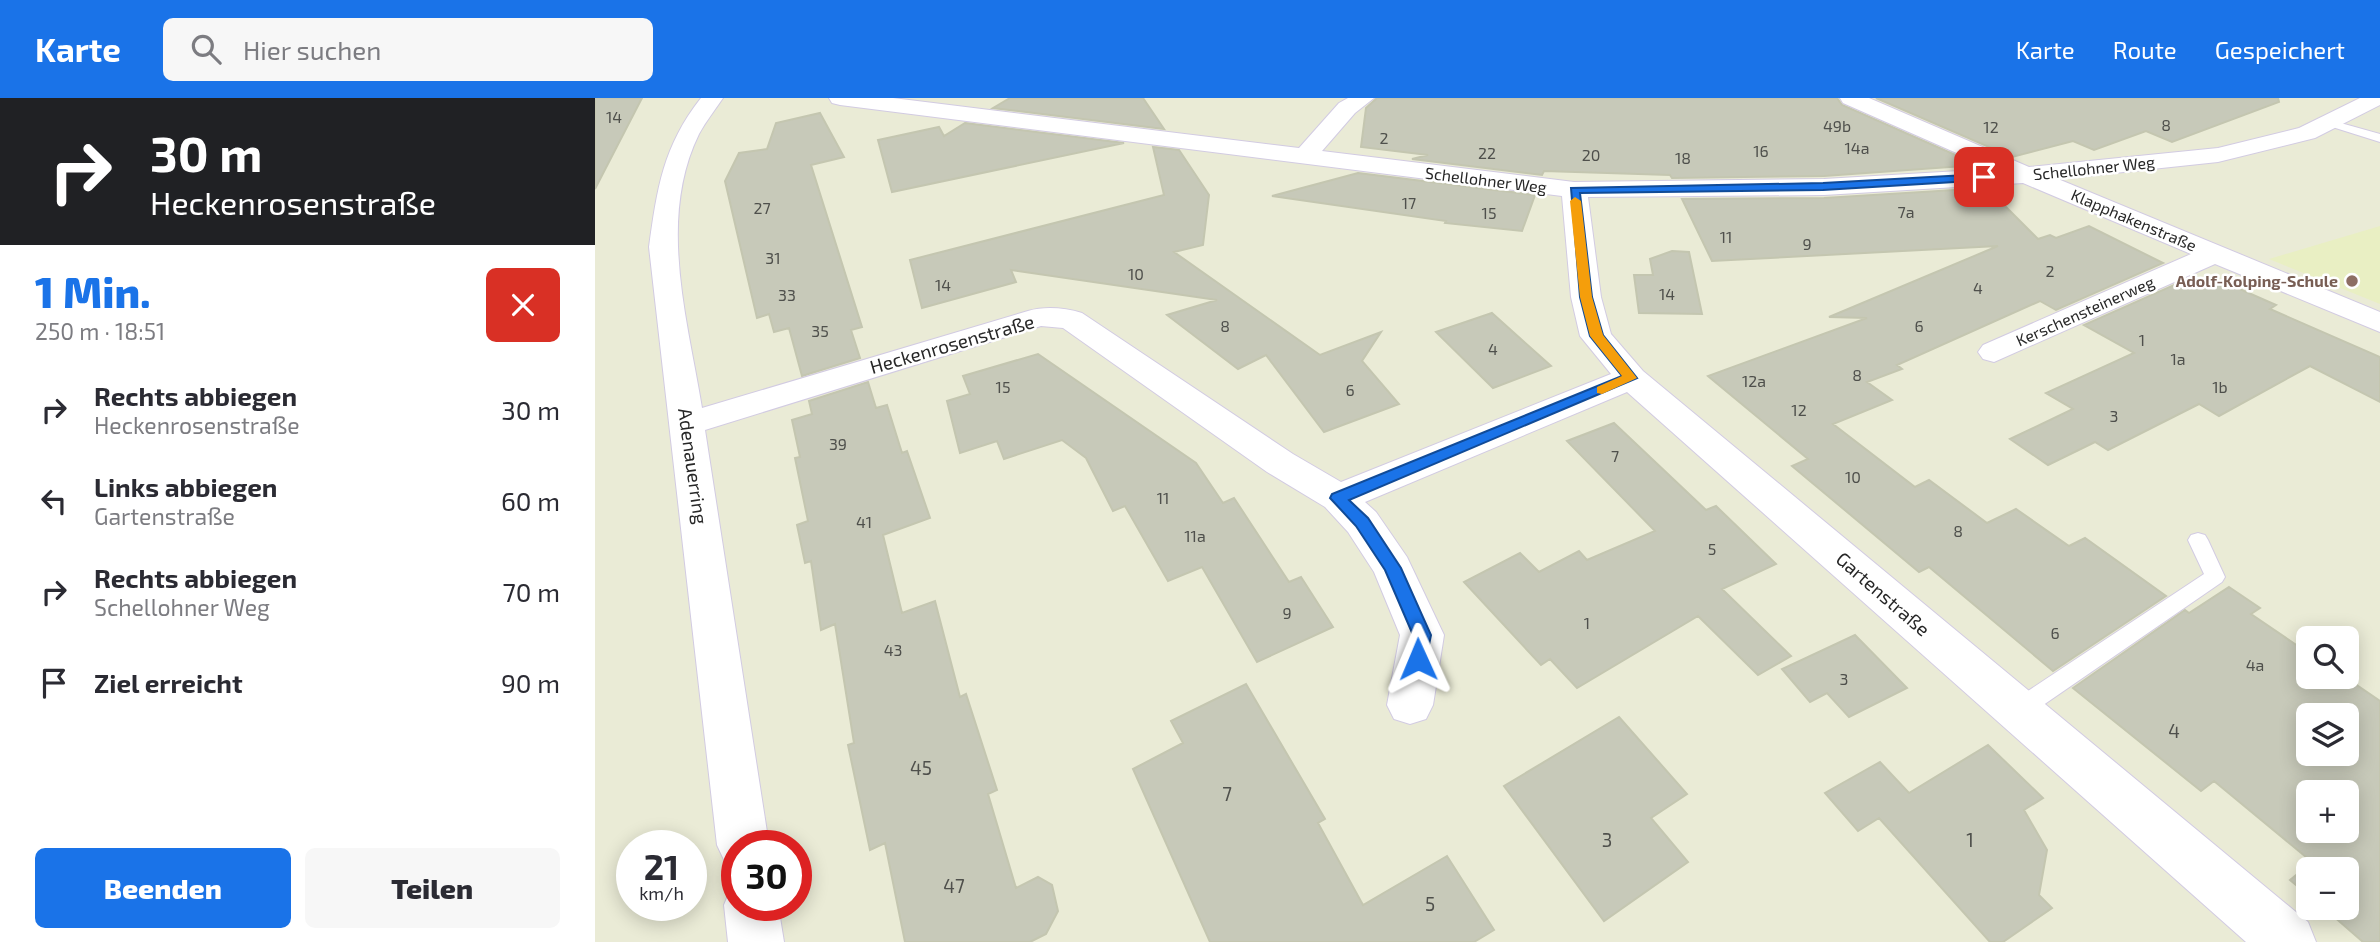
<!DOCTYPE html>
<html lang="de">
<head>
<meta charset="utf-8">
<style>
  :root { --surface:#fff; --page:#f7f7f7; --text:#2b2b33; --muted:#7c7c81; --accent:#1a73e8 }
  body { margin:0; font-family:"Exo 2",sans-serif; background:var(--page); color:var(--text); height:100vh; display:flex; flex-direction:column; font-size:26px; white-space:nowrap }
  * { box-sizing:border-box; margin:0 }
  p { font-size:23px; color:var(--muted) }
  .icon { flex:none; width:38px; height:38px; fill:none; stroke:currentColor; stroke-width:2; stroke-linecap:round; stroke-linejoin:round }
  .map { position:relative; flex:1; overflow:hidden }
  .details { display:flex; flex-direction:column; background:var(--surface); width:595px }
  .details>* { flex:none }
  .top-card { background:#202124; color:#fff; overflow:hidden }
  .fabs { position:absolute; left:1701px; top:528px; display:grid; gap:14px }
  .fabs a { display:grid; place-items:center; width:63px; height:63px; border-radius:10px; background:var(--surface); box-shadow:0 4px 18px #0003; font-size:35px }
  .speed { position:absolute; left:21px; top:732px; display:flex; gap:14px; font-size:35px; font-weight:700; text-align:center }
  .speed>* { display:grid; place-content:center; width:91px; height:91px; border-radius:50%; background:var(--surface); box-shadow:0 4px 18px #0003; line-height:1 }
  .speed small { font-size:18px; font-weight:400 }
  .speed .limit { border:10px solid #d22; background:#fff; color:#111 }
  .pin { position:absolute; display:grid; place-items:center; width:60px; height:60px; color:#fff; margin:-30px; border-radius:14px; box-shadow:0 4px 10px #0006 }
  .me { position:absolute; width:77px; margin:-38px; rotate:359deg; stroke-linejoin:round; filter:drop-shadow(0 0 5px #0008) }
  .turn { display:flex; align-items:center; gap:24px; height:147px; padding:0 35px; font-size:32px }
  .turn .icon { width:91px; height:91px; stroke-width:2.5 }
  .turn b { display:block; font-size:49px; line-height:60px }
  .round { display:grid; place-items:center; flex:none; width:74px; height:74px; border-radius:10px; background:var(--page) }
  .head { display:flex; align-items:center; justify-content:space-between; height:119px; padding:0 35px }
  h1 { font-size:42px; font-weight:800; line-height:52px; color:var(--accent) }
  .cta { display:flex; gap:14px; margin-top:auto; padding:14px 35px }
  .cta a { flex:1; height:80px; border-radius:10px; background:var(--accent); color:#fff; font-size:28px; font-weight:800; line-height:80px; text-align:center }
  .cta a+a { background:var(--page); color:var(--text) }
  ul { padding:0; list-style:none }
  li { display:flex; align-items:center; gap:21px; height:91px; padding:0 35px }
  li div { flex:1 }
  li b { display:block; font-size:26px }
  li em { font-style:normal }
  header { display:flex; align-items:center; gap:42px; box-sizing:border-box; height:98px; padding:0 35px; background:var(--accent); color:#fff }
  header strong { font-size:33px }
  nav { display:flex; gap:38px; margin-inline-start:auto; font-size:24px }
  .search { width:490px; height:63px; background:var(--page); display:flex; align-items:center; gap:18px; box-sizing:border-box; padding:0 24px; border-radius:10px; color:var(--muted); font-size:26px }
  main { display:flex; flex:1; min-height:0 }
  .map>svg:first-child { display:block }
</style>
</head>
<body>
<header>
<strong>Karte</strong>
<div class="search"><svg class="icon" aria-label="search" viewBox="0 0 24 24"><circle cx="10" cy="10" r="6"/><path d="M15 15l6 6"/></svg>Hier suchen</div>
<nav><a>Karte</a><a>Route</a><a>Gespeichert</a></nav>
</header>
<main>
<section class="details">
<div class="top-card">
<div class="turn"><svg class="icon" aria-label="right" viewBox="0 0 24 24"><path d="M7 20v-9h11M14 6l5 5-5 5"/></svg><div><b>30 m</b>Heckenrosenstraße</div></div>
</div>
<div class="head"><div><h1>1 Min.</h1><p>250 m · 18:51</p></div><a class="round" style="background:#d93025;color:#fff"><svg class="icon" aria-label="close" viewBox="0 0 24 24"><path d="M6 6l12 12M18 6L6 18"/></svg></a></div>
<ul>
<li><svg class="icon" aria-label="right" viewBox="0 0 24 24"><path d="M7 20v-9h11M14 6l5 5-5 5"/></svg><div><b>Rechts abbiegen</b><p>Heckenrosenstraße</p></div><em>30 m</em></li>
<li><svg class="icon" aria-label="left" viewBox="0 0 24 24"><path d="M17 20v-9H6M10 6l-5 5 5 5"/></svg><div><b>Links abbiegen</b><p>Gartenstraße</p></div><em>60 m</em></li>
<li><svg class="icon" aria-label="right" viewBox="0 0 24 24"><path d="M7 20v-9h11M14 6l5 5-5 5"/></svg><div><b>Rechts abbiegen</b><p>Schellohner Weg</p></div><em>70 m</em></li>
<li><svg class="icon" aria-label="arrive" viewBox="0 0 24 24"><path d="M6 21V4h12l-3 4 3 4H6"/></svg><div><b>Ziel erreicht</b></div><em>90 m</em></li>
</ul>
<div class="cta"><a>Beenden</a><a>Teilen</a></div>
</section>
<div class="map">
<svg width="1785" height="844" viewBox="0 0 1785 844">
  <rect width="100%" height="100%" fill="#eaebd6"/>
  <path fill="#e9efc3" d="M1785,128V206L1674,161Z"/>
  <path fill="#c7c9b9" stroke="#c4c6b0" stroke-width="2" fill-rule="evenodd" d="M0,0H47L0,91Z
    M415,0H548L569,31L398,10Z
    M782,0H1242L1247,7L1383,67L1229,78L1077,80L1075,77L949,73L947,77L817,61L833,57L766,49L771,10Z
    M1281,0H1683L1684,4L1577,44L1551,33L1499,52L1478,43L1417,59Z
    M225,15L249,59L216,67L267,229L256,232L265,260L207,278L194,230L179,234L174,216L162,220L130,83L144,55L172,51L181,25Z
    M370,25L529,45L297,94L283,42L344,29L349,38Z
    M558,49L584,52L614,97L608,147L579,154L725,257L786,234L767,263L804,306L729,334L671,257L643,271L572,217L622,202L416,172L421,184L327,210L315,162L569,97Z
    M763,75L940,97L927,133L850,125L851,123L677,98Z
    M1392,90L1443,141L1455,137L1461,140L1494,128L1568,165L1461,212L1445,203L1302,267L1307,271L1272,284L1297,302L1238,326L1320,389L1334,382L1392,425L1421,411L1474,448L1490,440L1571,498L1458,573L1334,469L1324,474L1197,368L1213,361L1113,278L1272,220L1234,219L1403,148L1117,163L1087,101L1229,100Z
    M1077,153L1094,154L1107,216L1044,215L1039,177H1058L1055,161Z
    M1615,178L1681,207L1675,211L1785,259V304L1715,268L1624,318L1604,306L1513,352L1500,344L1453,367L1415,341L1478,311L1451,295L1539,255L1489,227L1597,179L1606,184Z
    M897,215L956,268L898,290L841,234Z
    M443,256L601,365L628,405L639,400L694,484L706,479L738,529L662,564L607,469L573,483L530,408L518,413L491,360L467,342L409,361L402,343L365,355L352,303L375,296L368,278Z
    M273,284L281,310L292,307L307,355L312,353L335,420L288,437L307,515L340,503L365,599L371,596L402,692L393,696L421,790L443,779L457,787L463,813L451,836L435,844H310L290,745L275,752L253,647L259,645L240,526L226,532L216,463L210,465L202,427L213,423L200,360L205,359L197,322L217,316L214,303Z
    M1019,325L1111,412L1121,408L1181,466L1127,491L1196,558L1163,577L1103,518L982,590L955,561L946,567L869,484L925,455L944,474L984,453L992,462L1060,433L972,343Z
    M1634,489L1665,510L1656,516L1713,555V579H1750L1785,603V844H1768L1729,810H1752V772H1713V797L1695,782L1717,764L1619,683L1606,693L1478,590L1590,512L1594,515ZM1713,618H1752V656H1713ZM1713,695H1752V733H1713Z
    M1260,537L1312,590L1254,619L1232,595L1215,604L1187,571Z
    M651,586L730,721L723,725L768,807L852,758L899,832L879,844H615L538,671L588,645L576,623Z
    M1024,619L1092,696L1056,720L1093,764L1009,823L909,688Z
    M1393,647L1448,700L1429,712L1452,752L1444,797L1457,810L1408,844H1395L1284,720L1263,733L1230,695L1285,664L1314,695Z"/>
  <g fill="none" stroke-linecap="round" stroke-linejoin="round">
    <g stroke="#d2cbe2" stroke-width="2">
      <path id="lane" d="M1735,22L1785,36V44L1731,27V23Z
        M1603,435L1610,437L1613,442L1630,479L1627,484L1431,619L1423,622L1415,619L1411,612L1415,605L1609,476L1593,442L1596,437Z"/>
    </g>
    <g stroke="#d2cbe2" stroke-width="2">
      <path id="street" d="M106,0H128C120,12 111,23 104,36C62,121 93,223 107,310L433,213C450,208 470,210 487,215L698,356L746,384L1016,276L985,238L976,199L967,98L245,7L237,5L234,0H298L704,50L744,5L753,0H779L760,15L727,53L979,84L1229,81L1398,71L1248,5L1245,0H1274L1434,69L1623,50L1704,30L1765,0H1785V7L1720,40L1623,64L1463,81L1785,214V234L1620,166L1399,264L1388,261L1383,254L1388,247L1596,156L1428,85L1229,97L993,99L1006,199L1016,236L1048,273L1713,824L1721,844H1651L1032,294L770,404L781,414L812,459L849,537L838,607L831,621L815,626L799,621L792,607L805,537L779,474L753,434L730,409L672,374L468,230L446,228L110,332L174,747H142V769L130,764L122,747L54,149C62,91 68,48 106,0Z
        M142,786V807H183L189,844H133L129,807L137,788Z"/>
    </g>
    <use href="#lane" fill="#fff" fill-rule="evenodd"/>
    <use href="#street" fill="#fff" fill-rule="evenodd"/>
  </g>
  <path fill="#1a73e8" stroke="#114b97" stroke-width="2" d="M1389,76L1392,77V82L1228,92L985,95L997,199L1008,237L1042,280L754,402L773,420L806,470L836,537L830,566L823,568L817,566L814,561L818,537L790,472L761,428L735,400L737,396L1027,278L995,238L985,199L976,90L1228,85Z"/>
  <path fill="#f59e0b" d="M980,99L986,103L997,199L1008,237L1042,280L1007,296L1002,295V289L1027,278L995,238L985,199L975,103Z"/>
  <circle fill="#8d6e63" stroke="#fff" stroke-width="2.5" cx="1757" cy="183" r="7"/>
  <g text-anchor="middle" stroke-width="5" stroke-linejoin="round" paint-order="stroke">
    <g font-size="16" fill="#4f504c">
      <text x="19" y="25">14</text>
      <text x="1571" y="33">8</text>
      <text x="1242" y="34">49b</text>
      <text x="1396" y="35">12</text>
      <text x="789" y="46">2</text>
      <text x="1262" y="56">14a</text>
      <text x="1166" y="59">16</text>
      <text x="892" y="61">22</text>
      <text x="996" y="63">20</text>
      <text x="1088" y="66">18</text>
      <text x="814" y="111">17</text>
      <text x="167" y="116">27</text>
      <text x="1311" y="120">7a</text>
      <text x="894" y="121">15</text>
      <text x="1131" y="145">11</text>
      <text x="1212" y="152">9</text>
      <text x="178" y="166">31</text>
      <text x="1455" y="179">2</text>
      <text x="541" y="182">10</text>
      <text x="348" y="193">14</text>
      <text x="1383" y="196">4</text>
      <text x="1072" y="202">14</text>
      <text x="192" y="203">33</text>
      <text x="630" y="234">8</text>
      <text x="1324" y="234">6</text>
      <text x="225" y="239">35</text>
      <text x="1547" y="248">1</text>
      <text x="898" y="257">4</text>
      <text x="1583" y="267">1a</text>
      <text x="1262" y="283">8</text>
      <text x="1159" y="289">12a</text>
      <text x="408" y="295">15</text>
      <text x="1625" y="295">1b</text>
      <text x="755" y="298">6</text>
      <text x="1204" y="318">12</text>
      <text x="1519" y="324">3</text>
      <text x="243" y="352">39</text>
      <text x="1020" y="364">7</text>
      <text x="1258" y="385">10</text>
      <text x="568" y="406">11</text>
      <text x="269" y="430">41</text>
      <text x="1363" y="439">8</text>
      <text x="600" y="444">11a</text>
      <text x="1117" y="457">5</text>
      <text x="692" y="521">9</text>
      <text x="992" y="531">1</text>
      <text x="1460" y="541">6</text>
      <text x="298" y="558">43</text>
      <text x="1660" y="573">4a</text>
      <text x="1249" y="587">3</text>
    </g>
    <g font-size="16" fill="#272727" stroke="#fff">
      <text transform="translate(1499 70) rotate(-6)" y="6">Schellohner Weg</text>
      <text transform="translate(891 82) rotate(7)" y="6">Schellohner Weg</text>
      <text transform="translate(1539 122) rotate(23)" y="6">Klapphakenstraße</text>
      <text transform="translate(1490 213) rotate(-24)" y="6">Kerschensteinerweg</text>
    </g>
    <g font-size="16" font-weight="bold" fill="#785e54" stroke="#fff" text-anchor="end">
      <text x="1743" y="189">Adolf-Kolping-Schule</text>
    </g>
    <g font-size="19" fill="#272727" stroke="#fff">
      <text transform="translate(357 246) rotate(-16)" y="7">Heckenrosenstraße</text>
      <text transform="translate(98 368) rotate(82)" y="7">Adenauerring</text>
      <text transform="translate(1288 496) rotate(41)" y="7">Gartenstraße</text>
    </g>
    <g font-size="19" fill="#4f504c">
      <text x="1579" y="640">4</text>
      <text x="326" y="677">45</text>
      <text x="632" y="703">7</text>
      <text x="1012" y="749">3</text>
      <text x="1375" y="749">1</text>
      <text x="359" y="795">47</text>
      <text x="835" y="813">5</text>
    </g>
  </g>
</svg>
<div class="fabs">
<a><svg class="icon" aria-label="search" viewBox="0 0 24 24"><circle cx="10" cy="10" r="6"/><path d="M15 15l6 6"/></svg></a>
<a><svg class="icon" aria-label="layers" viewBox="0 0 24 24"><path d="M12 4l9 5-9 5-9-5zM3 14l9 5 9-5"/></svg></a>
<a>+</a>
<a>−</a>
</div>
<div class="speed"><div>21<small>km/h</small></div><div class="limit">30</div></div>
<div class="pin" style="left:1389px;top:79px;background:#d93025"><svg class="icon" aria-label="arrive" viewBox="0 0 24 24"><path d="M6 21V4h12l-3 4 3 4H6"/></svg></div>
<svg class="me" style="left:823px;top:561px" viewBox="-20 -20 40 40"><path d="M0-17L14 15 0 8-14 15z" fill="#1a73e8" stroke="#fff" stroke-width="4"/></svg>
</div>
</main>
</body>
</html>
